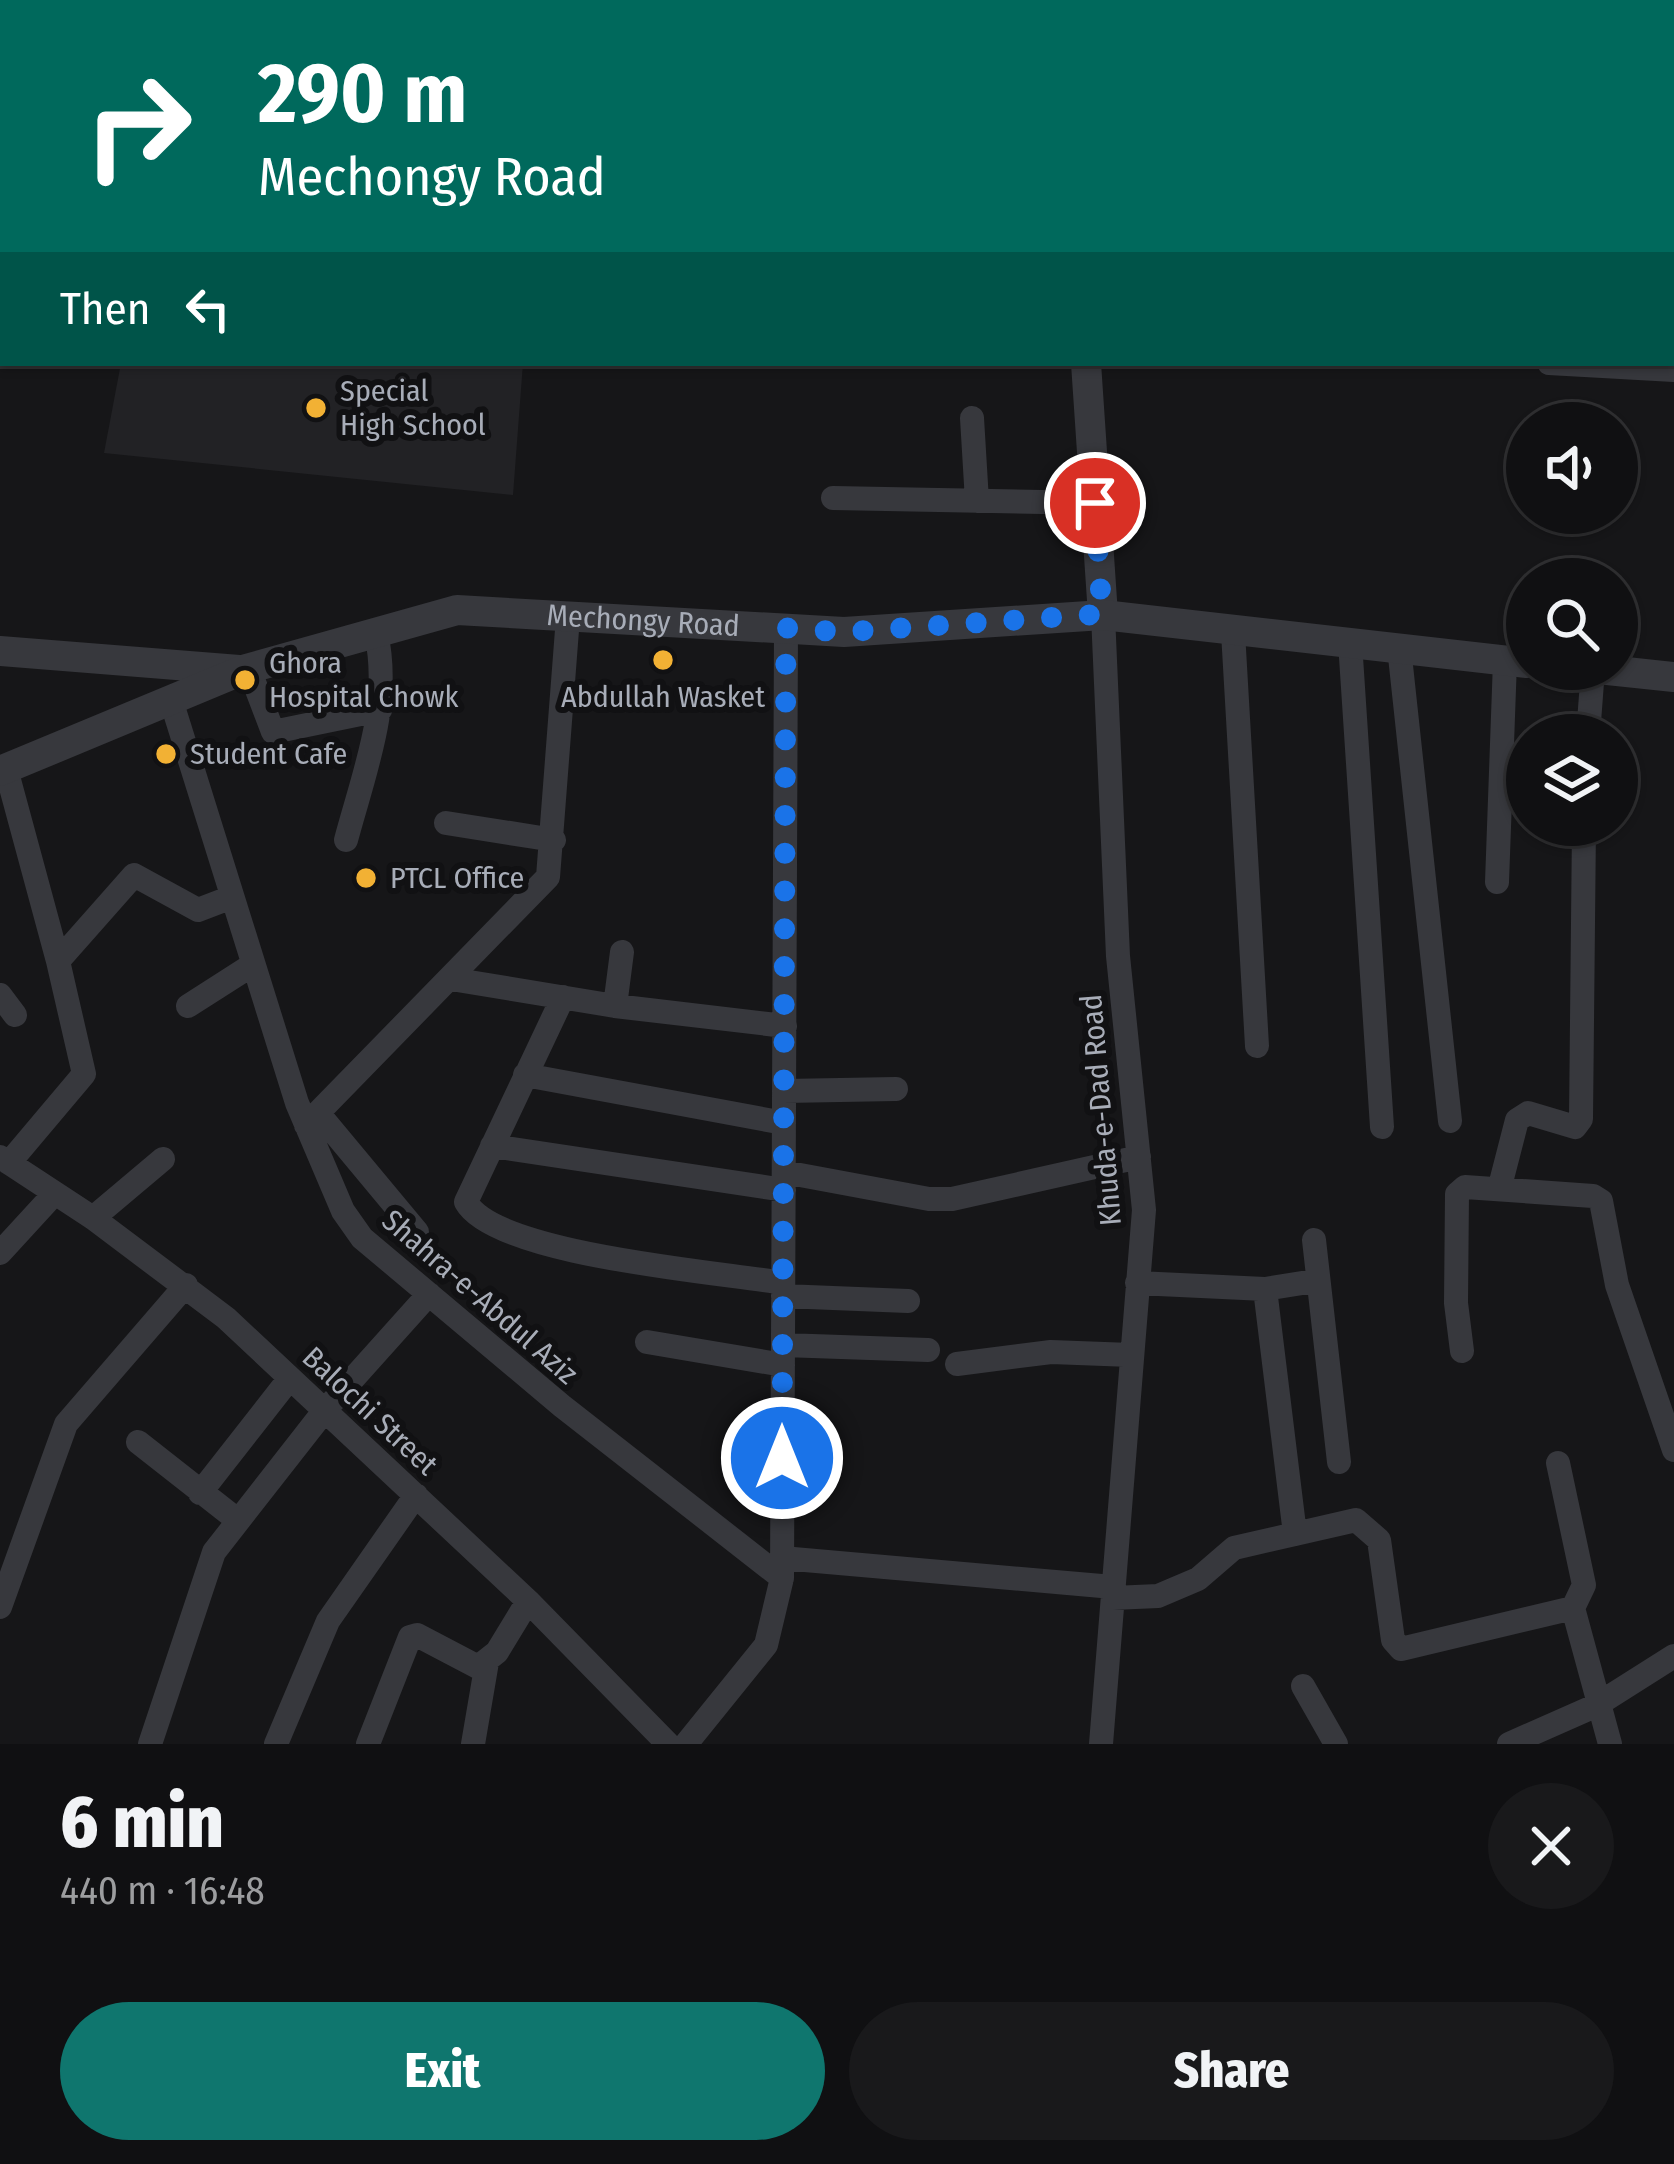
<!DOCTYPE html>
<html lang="en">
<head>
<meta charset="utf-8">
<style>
  :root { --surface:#101012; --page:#19191b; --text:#f1f3f6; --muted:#9c9d9f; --line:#303032; --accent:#0f766e }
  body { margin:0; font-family:"Fira Sans Condensed",sans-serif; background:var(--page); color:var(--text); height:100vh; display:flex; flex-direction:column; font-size:45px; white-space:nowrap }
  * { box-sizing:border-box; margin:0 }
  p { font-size:39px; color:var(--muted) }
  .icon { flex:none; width:66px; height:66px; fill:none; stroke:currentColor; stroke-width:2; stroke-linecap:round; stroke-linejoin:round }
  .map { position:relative; height:1744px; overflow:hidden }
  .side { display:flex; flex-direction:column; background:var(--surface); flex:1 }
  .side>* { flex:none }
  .banner { position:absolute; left:0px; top:0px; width:1674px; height:366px; box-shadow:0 3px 9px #0004,0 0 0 3px var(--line); background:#00695c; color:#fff; overflow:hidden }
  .tools { position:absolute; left:1506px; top:402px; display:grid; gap:24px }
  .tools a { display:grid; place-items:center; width:132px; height:132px; border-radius:50%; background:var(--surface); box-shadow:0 3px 9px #0004,0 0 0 3px var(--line); font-size:60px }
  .pin { position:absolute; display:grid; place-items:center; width:102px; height:102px; color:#fff; margin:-51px; border:6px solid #fff; border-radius:50%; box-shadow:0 3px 12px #0007 }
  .me { position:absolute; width:132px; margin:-66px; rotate:0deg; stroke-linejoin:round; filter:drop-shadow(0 0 9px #0008) }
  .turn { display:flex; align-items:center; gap:42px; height:252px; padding:0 60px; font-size:54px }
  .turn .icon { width:156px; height:156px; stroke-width:2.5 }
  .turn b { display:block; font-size:84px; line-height:102px }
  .then { display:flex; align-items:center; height:114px; padding:0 60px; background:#0003; gap:24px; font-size:45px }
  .round { display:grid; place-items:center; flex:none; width:126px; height:126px; border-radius:63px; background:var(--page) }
  .head { display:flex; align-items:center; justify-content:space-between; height:204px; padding:0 60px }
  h1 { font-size:72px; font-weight:800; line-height:90px }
  .action { display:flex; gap:24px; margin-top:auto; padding:24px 60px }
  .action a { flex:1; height:138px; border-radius:72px; background:var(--accent); color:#fff; font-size:48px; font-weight:800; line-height:138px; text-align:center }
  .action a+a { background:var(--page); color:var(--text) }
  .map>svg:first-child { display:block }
</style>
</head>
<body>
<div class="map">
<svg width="1674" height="1744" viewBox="0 0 1674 1744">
  <rect width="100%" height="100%" fill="#161618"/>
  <path fill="#222225" d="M121,363H523L513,495L104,453Z"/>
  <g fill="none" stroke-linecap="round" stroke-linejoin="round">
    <path stroke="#37383d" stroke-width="24" d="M123,3L124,0
      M351,3V0
      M1310,3V0
      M1420,3V0
      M0,37H3
      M1671,56H1674
      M1671,200H1674
      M1549,363L1674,370
      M972,418L977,501
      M833,498L1095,503
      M1233,632L1257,1046
      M1350,642L1382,1127
      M1399,647L1450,1121
      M249,669L273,732L380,710
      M171,700L297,1103L343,1211L362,1238L562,1406L782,1578
      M1588,735L1593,669
      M6,769L58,961
      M446,823L554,840
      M346,840C364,772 392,704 376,633
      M1497,882L1505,661
      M451,979L615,1006L785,1026
      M0,995L15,1015
      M563,997L466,1202C496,1255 718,1272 783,1283
      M188,1006L252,965
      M615,1006L622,952
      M525,1075L784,1123
      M784,1091L896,1089
      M318,1113L417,1232
      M306,1125L548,877L568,617
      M492,1146L784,1190
      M0,1157L93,1218L226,1318L528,1601L668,1744
      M9,1163L84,1074L58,961L134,875L198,910L232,897
      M784,1172L929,1199H952L1139,1157
      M1500,1186L1517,1120L1528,1113L1575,1127L1581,1119L1584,825
      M93,1218L163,1159
      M1314,1240L1339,1462
      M0,1253L55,1193
      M1137,1283L1265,1289L1315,1281
      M1265,1289L1295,1534
      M783,1296L908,1301
      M647,1342L783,1365
      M783,1345L928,1350
      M1462,1351L1456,1303L1457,1194L1465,1187L1593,1196L1601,1201L1617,1285L1674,1450
      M957,1364L1051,1352L1131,1355
      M138,1442L236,1519
      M200,1493L290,1378
      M782,1558L1113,1587
      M1113,1598L1158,1596L1198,1579L1234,1548L1356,1520L1379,1540L1393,1640L1401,1649L1573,1608L1584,1585L1558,1463
      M0,1607L66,1424L186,1285
      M1573,1608L1610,1744
      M1303,1686L1336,1744
      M150,1744L214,1552L325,1410L429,1294
      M276,1744L328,1621L416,1495
      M368,1744L410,1637L417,1635L478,1667L497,1652L528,1601
      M473,1744L487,1662
      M686,1744L766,1645L782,1578L786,628
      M1101,1744L1144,1210L1118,956L1103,615
      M1509,1744L1595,1706L1674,1656"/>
    <g stroke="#37383d" stroke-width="30">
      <path d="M1069,3V0"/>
      <path d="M1086,363L1103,615"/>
      <path d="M0,651L239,670"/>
      <path d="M1598,669L1674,677"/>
      <path id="s1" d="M0,771L243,670L457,610L844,632L1103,615L1527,663"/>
    </g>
  </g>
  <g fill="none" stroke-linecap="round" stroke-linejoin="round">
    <path stroke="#1a73e8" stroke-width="21" stroke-dasharray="0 37.8" d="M782,1458L786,628L844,632L1102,614L1095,503"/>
  </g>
  <g fill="#f2b134" stroke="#111113" stroke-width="4.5">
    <circle cx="316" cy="408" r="12"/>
    <circle cx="663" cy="660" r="12"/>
    <circle cx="245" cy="680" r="12"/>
    <circle cx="166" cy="754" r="12"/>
    <circle cx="366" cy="878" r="12"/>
  </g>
  <g text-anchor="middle" stroke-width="12" stroke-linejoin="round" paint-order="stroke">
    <g font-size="30" fill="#a8adb8" stroke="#111113" text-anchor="start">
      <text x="340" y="401">Special<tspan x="340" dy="34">High School</tspan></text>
      <text x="269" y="673">Ghora<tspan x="269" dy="34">Hospital Chowk</tspan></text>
      <text x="663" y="707" text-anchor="middle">Abdullah Wasket</text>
      <text x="190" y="764">Student Cafe</text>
      <text x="390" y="888">PTCL Office</text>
    </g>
    <g font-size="30" fill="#a8adb8" stroke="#111113">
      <text dy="10" stroke="none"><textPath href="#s1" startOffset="672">Mechongy Road</textPath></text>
      <text transform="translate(1101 1110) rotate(-95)" y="10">Khuda-e-Dad Road</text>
      <text transform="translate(480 1297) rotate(41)" y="10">Shahra-e-Abdul Aziz</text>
      <text transform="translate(370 1411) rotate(43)" y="10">Balochi Street</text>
    </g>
  </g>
</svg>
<div class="tools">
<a><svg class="icon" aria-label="sound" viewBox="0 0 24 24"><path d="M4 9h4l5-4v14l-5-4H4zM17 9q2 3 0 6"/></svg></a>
<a><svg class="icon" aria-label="search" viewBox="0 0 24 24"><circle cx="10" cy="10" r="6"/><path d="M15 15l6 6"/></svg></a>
<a><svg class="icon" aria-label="layers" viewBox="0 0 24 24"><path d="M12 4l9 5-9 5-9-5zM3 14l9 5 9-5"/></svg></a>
</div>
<div class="pin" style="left:1095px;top:503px;background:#d93025"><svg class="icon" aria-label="arrive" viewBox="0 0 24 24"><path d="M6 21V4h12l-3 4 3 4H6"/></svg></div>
<svg class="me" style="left:782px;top:1458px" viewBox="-20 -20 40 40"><circle r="17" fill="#1a73e8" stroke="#fff" stroke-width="3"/><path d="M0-11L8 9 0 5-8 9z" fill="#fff"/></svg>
<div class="banner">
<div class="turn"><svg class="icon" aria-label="right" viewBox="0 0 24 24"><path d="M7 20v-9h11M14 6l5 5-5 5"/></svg><div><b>290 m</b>Mechongy Road</div></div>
<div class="then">Then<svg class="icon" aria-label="left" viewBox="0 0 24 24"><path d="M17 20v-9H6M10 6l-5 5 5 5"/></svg></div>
</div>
</div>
<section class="side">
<div class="head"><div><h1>6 min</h1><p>440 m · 16:48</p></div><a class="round"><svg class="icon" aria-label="close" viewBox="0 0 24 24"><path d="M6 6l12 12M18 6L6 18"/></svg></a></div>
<div class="action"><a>Exit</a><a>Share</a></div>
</section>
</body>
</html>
